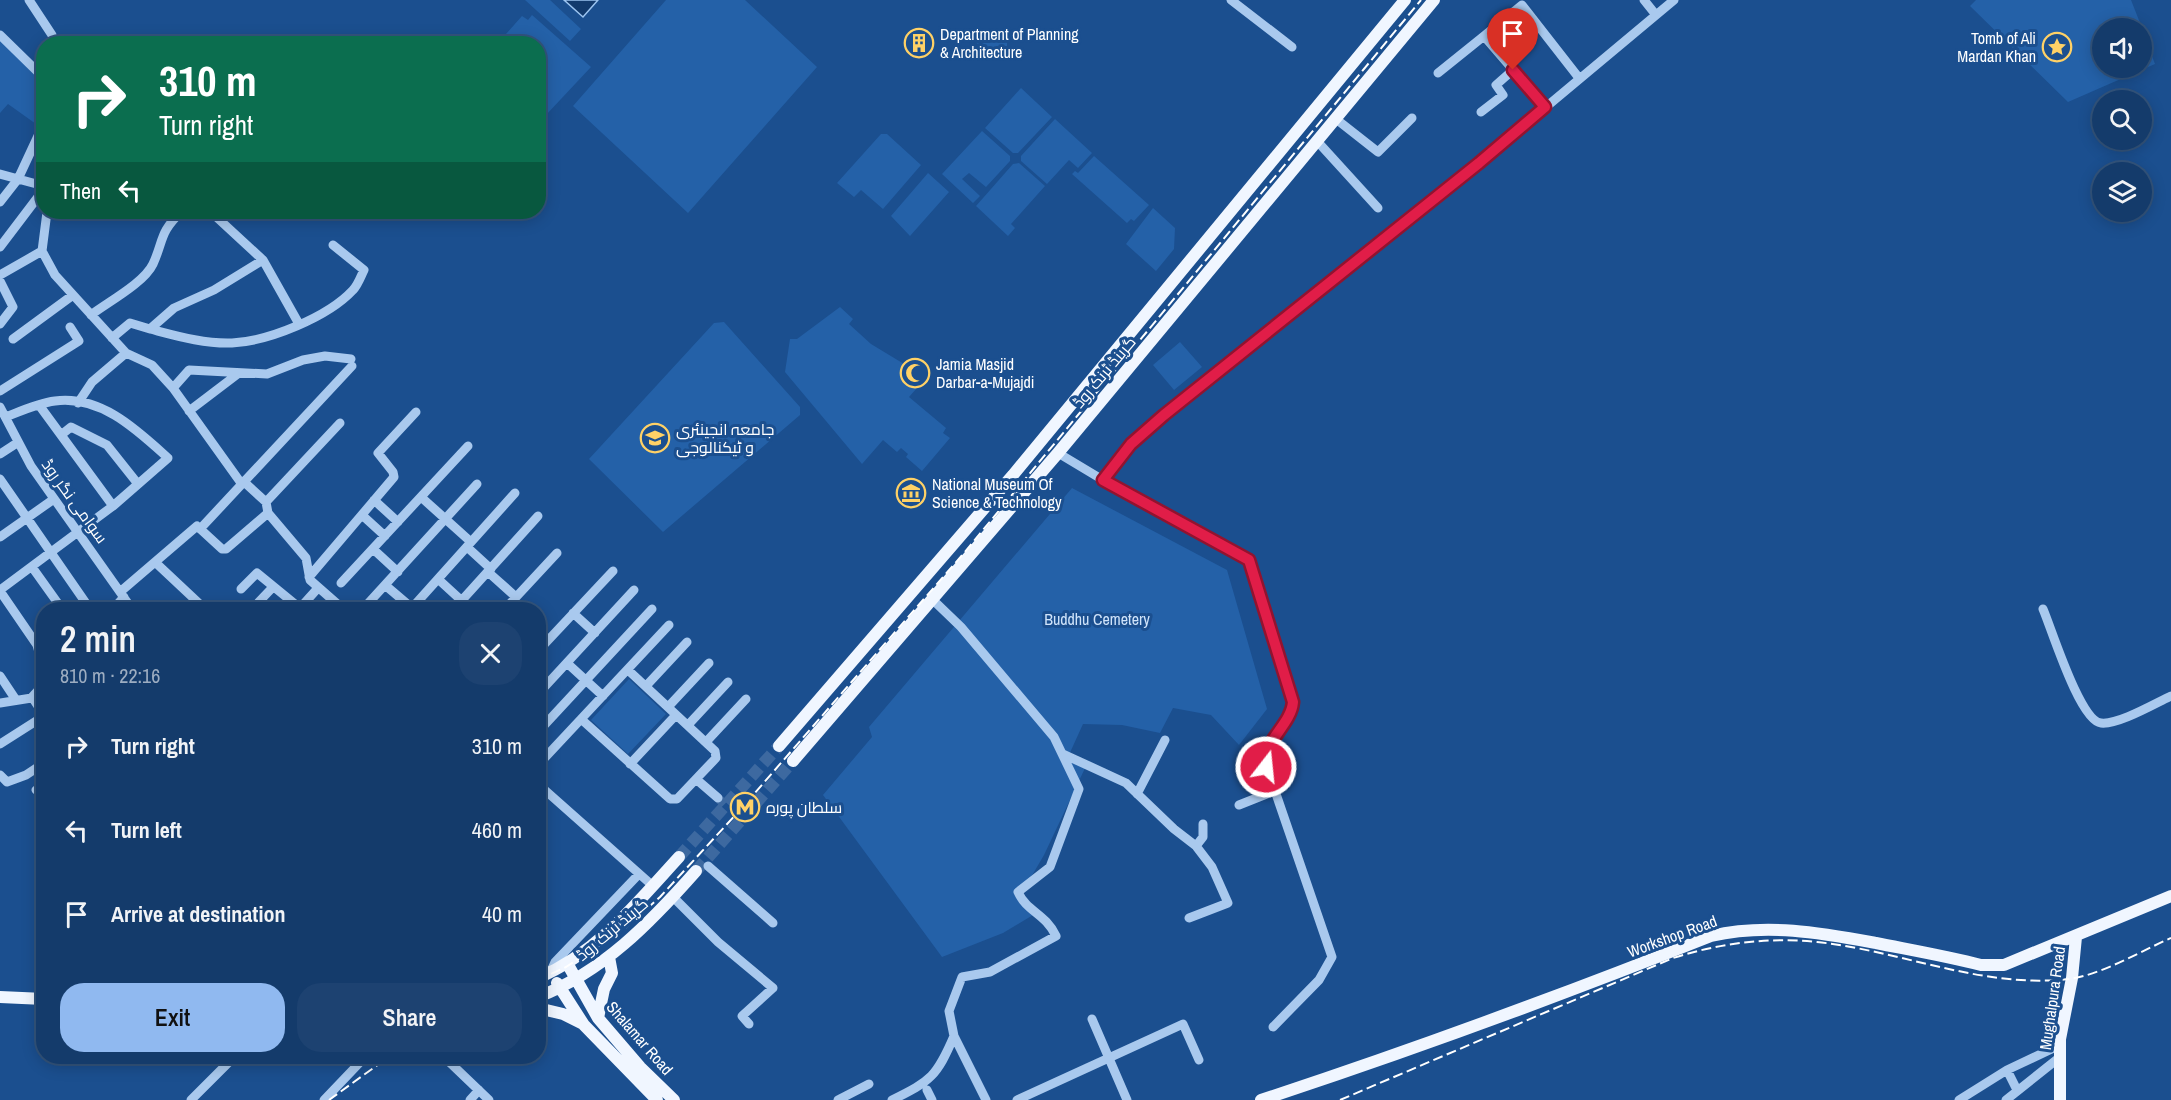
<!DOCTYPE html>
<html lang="en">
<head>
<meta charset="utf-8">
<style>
  :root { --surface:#143b6b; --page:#1d4271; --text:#f1f3f6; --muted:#9dadc1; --line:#33557e; --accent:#90b9f0 }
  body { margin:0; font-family:"Archivo Narrow",Cairo,sans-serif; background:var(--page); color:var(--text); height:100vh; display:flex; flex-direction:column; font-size:22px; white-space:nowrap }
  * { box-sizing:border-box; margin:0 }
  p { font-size:20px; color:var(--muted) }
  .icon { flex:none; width:33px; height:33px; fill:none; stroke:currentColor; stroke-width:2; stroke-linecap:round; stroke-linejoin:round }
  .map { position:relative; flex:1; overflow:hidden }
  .sheet { position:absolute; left:36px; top:602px; width:510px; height:462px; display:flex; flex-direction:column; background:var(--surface); border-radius:24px; box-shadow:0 3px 15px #0003,0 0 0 2px var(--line) }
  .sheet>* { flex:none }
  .guide { position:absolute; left:36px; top:36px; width:510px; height:183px; border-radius:24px; box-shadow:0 3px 15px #0003,0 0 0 2px var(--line); background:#0b6e4f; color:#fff; overflow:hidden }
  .fabs { position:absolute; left:2092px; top:18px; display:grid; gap:12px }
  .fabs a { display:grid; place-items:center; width:60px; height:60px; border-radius:50%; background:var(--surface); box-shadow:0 3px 15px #0003,0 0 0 2px var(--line); font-size:30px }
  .pin { position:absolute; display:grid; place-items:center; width:51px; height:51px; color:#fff; margin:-62px -26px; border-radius:50% 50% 50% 0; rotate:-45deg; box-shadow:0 0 6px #0007 }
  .pin .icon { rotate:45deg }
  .me { position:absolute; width:66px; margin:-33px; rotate:16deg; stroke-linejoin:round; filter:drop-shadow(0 0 4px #0008) }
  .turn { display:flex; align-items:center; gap:21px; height:126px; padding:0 24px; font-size:27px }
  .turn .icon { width:78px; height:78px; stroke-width:2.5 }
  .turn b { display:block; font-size:42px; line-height:51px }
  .then { display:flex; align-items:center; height:57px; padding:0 24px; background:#0003; gap:12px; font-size:22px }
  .round { display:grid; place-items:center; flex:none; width:63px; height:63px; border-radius:24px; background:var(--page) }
  .overview { display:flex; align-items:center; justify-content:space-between; height:102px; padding:0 24px }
  h1 { font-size:36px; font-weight:600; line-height:45px }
  .action { display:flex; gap:12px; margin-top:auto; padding:12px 24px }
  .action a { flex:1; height:69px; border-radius:24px; background:var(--accent); color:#111; font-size:24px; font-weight:600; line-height:69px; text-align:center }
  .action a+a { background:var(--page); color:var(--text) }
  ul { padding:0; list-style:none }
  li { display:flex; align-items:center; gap:18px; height:84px; padding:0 24px }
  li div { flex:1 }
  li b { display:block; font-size:22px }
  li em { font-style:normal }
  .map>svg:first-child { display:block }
</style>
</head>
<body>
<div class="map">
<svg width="2171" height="1100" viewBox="0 0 2171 1100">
  <rect width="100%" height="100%" fill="#1b4f8f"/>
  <path fill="#2461a8" d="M525,0H550L581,29L570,41Z
    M666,0H745L817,67L688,213L573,106Z
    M1976,0H2131L2142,28H2103V68H2142V30L2155,64L2068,102L1970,6Z
    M532,15L591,67L546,115H539L538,44L498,43L522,16L528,20Z
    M981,31L995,32L1007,41V48L998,53L980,48L974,38Z
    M0,39L43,80V129L8,104L0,113Z
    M1021,88L1052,117L1018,153H1013L985,128Z
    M1055,119L1092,153L1078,168L1069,160L1047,184L1021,161V156Z
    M982,131L1010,156V161L986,187L969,173L962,179L980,196L973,203L942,174Z
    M881,134H887L921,165L883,209L861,190L854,197L837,183Z
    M1094,156L1149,205L1134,221L1131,219L1127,223L1072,174L1075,171L1078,173Z
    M1019,163L1045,186L1011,224L1015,228L1008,236L976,206L1013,164Z
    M928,173L949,192L910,236L891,216Z
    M1153,208L1175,228L1174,249L1156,271L1126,244Z
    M840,307L853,319L849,324L871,344L909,367L906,370L911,377L909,381L917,388L909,397L946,428L943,433L950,438L922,471L906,457L908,454L901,448L897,452L883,440L862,464L785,372L790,339H797Z
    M724,322L800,407V415L663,532L589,459L714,323Z
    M1180,342L1202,367L1174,390L1153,365Z
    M1072,488L1227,570L1267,709L1239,745L1211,715L1173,708L1160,733L1122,725L1083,724L1068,757L1086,766L1044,855L1020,896L1038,912L1003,933L942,957L823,795L872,737L869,727Z
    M629,679L666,714L628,754L591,720Z"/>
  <path fill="#123a6d" stroke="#9cc4f0" stroke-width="1.5" d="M564,0H598L583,17Z"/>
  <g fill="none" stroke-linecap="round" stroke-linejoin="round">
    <path stroke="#3d69a0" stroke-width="9" stroke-dasharray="9 4.5" stroke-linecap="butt" d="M718,798L726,806"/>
    <path stroke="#3d69a0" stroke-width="12" stroke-dasharray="12 6" stroke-linecap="butt" d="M679,857L779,746
      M696,871L793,761"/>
    <path stroke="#a9c9ee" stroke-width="9" d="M29,0L52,35
      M1231,0L1292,47
      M1644,0L1656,15
      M0,35L44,78
      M1438,73L1484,36
      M1545,107L1484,36L1522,5L1579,78
      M1481,112L1503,95L1496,85L1513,70
      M1336,119L1378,152L1412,118
      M1317,141L1378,208
      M0,174L44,186
      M0,202L18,179L38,136
      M47,212L42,251L55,275L126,353L152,365L173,388L241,483
      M211,212L263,260L299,324
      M0,247L44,189
      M0,275L42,251
      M0,281L13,307L0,324
      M91,315C108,302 144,283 153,264C164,240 159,233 181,212
      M150,329C177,336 204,344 232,343C269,341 328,317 353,290C358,285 361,276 364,270L333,245
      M112,338L130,323L150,329L174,308L214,290L263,260
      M13,339L73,295
      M173,388L189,370L267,374L303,360L325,356L351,359
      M0,391L79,341L70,327
      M78,403L92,382L126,353
      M39,405L113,506
      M0,407L31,466L132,609
      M189,411L239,373
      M340,423L266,502L268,513L306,558L310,580L343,609
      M61,435L71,427L107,445L138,484
      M1058,453L1103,480L1131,444L1164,415L1479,163L1674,0
      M0,454L17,443
      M0,479L90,609
      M1103,480L1243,555L1253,567L1293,702L1290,716L1264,759L1332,957L1319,980L1273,1027
      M243,481L266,502
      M421,497L471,542
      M374,500L398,522
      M362,515L385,536
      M200,529L352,366
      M0,537L54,499
      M467,547L491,569
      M373,549L398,572
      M156,563L205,609
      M32,567L62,609
      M488,572L516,597
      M309,577L394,477L393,472L378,453L416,412
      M438,579L462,601
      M341,583L468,446
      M385,585L412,608
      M241,589L257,573L301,609
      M0,590L113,506L168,458C137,430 101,395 55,401C38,403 21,411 6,417
      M0,591L37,645L44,670
      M120,592L197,526L222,549H226L268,513
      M933,600L961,627L1054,737L1079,789L1050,867L1018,892C1027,912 1045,913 1056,936L990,972L962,977L949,1011L954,1036L986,1100
      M255,606L273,587
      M300,608L318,588
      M113,609L124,597
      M363,609L477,484
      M411,609L515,493
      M454,609L538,516
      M505,609L557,553
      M2043,609C2052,630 2080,721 2101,723C2118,725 2154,704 2171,696
      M573,613L595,633
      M538,651L613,571
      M567,663L603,696
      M0,676L16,700
      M646,686L687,642
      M538,694L634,590
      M32,697L44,715
      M32,697L44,684
      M0,703L44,696
      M668,707L709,663
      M581,719L670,799H677L716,758L715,751L628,670
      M688,725L728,682
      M538,732L652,609
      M706,742L746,699
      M0,744L44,716
      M1063,754L1126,783L1174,829L1196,846L1212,867L1228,903L1189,918
      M630,764L676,715
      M538,765L669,625
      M0,775L7,782L26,775L44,763
      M696,779L718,798
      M538,784L653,886
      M36,790L44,788
      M1137,794L1165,740
      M1239,805L1274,791
      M1196,846L1203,837V824
      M708,866L773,923
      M673,897L718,942L773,988L742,1016L749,1024
      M550,973L555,962L639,874
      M1092,1019L1127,1100
      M443,1056L489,1100
      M2007,1070L2017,1090
      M927,1090L932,1100
      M191,1100L235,1056
      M324,1100L366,1056
      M470,1100L479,1090
      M838,1100L869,1084
      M892,1100C931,1081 937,1076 954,1036
      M1017,1100L1183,1024L1199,1060
      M1959,1100L2007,1070L2060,1045
      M2006,1100L2060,1057"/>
    <path stroke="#f0f6ff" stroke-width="12" d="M779,746L1013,475L1405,0
      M793,761L1058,453L1434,0
      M567,963L598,1018L640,1067L674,1100
      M538,978C597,953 637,903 679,857
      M557,983L584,1025L657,1100
      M0,997L44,999
      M538,997C603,972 651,922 696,871
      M538,1008L563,1014L583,1024
      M598,1018L604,989L612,973L609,957
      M1261,1100C1413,1050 1562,995 1711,936C1767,923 1821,933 1876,943C1911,950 1946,956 1981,965H2004L2171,896
      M2060,1100V1039L2072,978L2076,937"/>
    <path stroke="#fff" stroke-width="2" stroke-dasharray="10 4.5" stroke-linecap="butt" d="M538,980L566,967L624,929L660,897L740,810L964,553L1421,0
      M329,1100L390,1056
      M1340,1100L1673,958C1721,943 1767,937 1817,942C1902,951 1983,989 2069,979C2101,975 2141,951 2171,938"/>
  </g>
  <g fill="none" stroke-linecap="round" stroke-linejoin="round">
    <g stroke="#92132f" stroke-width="15">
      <path id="route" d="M1266,767C1260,743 1291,726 1293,702L1249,560L1103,480L1131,444L1164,415L1479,163L1545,107L1513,70"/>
    </g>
    <use href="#route" stroke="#e11d48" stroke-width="10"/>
  </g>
  <defs>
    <g id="building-ring" transform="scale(1.5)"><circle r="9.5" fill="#1b4f8f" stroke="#ffd166" stroke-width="1.5"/><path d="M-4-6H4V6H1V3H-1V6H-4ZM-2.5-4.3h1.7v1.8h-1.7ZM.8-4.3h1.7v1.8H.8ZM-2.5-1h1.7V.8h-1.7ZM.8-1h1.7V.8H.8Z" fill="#ffd166"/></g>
    <g id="sight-ring" transform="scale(1.5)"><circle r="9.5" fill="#1b4f8f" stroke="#ffd166" stroke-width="1.5"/><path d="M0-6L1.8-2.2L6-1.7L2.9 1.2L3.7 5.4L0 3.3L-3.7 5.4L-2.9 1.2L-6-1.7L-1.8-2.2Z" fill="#ffd166"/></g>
    <g id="mosque-ring" transform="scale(1.5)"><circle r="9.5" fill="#1b4f8f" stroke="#ffd166" stroke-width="1.5"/><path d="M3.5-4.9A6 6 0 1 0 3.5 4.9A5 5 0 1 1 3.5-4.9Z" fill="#ffd166"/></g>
    <g id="university-ring" transform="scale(1.5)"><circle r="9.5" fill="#1b4f8f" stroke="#ffd166" stroke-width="1.5"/><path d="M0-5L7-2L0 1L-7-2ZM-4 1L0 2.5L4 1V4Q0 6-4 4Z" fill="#ffd166"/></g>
    <g id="museum-ring" transform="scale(1.5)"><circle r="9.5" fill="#1b4f8f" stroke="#ffd166" stroke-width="1.5"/><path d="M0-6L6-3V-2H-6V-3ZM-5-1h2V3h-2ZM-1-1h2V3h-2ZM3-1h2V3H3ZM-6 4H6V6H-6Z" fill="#ffd166"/></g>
    <g id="metro-ring" transform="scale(1.5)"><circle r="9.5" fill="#1b4f8f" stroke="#ffd166" stroke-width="1.5"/><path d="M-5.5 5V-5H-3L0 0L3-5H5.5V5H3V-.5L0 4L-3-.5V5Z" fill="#ffd166"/></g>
  </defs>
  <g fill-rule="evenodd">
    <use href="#building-ring" x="919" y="43"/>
    <use href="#sight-ring" x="2057" y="47"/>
    <use href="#mosque-ring" x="915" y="373"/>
    <use href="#university-ring" x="655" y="438"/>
    <use href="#museum-ring" x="911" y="493"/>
    <use href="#metro-ring" x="745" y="807"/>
  </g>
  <g text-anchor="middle" stroke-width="6" stroke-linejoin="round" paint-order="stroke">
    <g font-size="16" fill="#fff" stroke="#1b4f8f" text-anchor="start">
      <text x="940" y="40">Department of Planning<tspan x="940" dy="18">&amp; Architecture</tspan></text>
      <text x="2036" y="44" text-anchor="end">Tomb of Ali<tspan x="2036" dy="18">Mardan Khan</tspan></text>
      <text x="936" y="370">Jamia Masjid<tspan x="936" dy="18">Darbar-a-Mujajdi</tspan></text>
      <text x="676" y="435">جامعہ انجینئری<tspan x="676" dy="18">و ٹیکنالوجی</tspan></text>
      <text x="932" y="490">National Museum Of<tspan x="932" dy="18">Science &amp; Technology</tspan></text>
      <text x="766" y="813">سلطان پورہ</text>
    </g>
    <g font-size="16" fill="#fff" stroke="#1b4f8f">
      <text transform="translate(1104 372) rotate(-50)" y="6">گرینڈ ٹرنک روڈ</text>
      <text transform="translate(75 501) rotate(54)" y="6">سوامی نگر روڈ</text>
      <text transform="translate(612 929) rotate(-40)" y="6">گرینڈ ٹرنک روڈ</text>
      <text transform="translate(1672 936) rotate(-20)" y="6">Workshop Road</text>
      <text transform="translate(2052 998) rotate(-82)" y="6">Mughalpura Road</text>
      <text transform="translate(640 1038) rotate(49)" y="6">Shalamar Road</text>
    </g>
    <g font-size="16" fill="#cfe3fa" stroke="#1b4f8f">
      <text x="1097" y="625">Buddhu Cemetery</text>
    </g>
  </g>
</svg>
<div class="fabs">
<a><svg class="icon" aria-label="sound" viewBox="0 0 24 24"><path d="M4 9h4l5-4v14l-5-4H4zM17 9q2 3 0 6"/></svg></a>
<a><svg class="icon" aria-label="search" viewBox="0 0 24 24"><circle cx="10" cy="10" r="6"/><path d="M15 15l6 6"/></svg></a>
<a><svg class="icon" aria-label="layers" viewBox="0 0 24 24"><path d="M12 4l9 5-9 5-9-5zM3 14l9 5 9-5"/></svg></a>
</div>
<div class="pin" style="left:1513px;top:70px;background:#d93025"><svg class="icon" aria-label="arrive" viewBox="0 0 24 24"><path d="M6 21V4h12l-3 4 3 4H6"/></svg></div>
<svg class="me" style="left:1266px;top:767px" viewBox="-20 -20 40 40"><circle r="17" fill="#e11d48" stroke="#fff" stroke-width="3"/><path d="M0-11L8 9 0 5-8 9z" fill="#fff"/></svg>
<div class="guide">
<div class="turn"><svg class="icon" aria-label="right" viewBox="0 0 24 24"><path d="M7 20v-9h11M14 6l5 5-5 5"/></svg><div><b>310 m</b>Turn right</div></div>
<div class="then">Then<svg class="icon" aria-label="left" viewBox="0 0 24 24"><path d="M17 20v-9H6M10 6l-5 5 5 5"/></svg></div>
</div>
<section class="sheet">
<div class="overview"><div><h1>2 min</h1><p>810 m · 22:16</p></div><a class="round"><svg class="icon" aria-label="close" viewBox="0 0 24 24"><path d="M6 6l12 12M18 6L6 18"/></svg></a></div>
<ul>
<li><svg class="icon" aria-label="right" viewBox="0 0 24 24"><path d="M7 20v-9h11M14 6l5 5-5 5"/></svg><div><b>Turn right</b></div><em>310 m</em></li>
<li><svg class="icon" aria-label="left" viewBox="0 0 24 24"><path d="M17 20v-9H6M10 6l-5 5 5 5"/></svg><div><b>Turn left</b></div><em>460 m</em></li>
<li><svg class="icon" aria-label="arrive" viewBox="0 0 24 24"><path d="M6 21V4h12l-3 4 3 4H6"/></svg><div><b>Arrive at destination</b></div><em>40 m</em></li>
</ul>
<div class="action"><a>Exit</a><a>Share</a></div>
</section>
</div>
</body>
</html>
